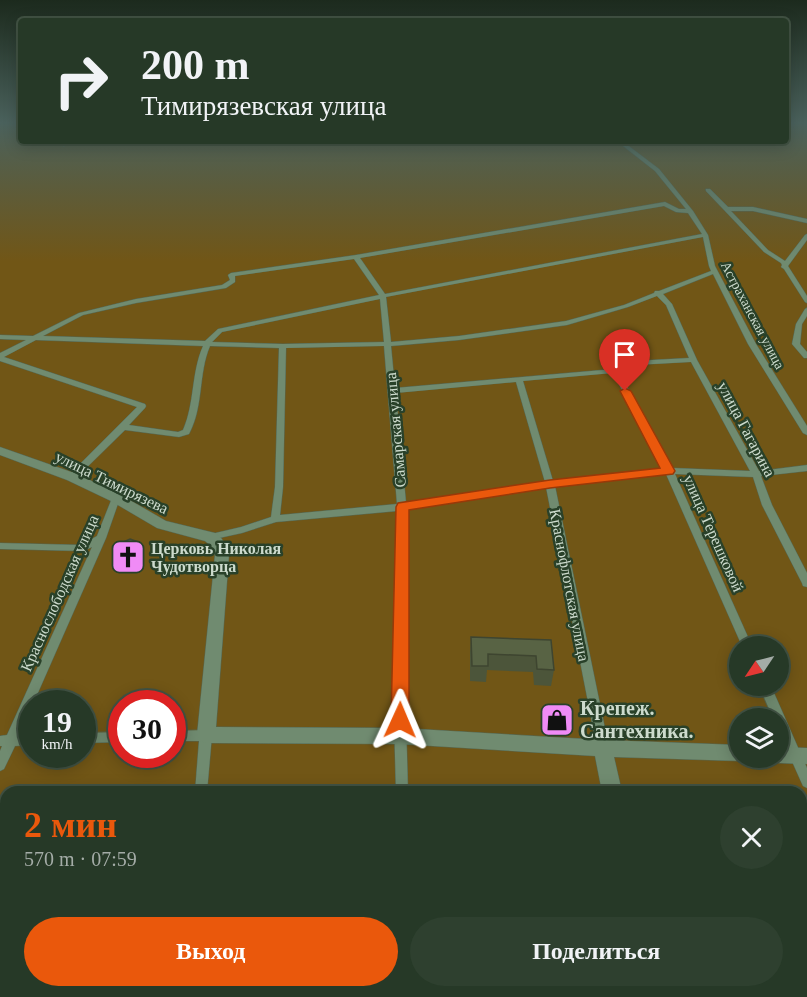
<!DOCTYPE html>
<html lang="ru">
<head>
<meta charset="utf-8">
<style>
  :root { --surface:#263927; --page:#2e402f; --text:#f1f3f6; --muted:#a4aca7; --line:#425344; --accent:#ea580c }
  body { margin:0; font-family:Georgia,serif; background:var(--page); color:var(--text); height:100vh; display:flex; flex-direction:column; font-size:22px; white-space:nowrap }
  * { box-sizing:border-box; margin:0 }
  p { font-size:20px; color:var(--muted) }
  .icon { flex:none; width:33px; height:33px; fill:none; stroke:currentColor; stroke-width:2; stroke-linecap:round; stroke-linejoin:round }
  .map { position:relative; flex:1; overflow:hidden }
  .drawer { position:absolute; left:0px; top:786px; width:807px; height:212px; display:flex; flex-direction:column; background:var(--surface); border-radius:18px 18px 0 0; box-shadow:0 3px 15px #0003,0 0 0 2px var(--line) }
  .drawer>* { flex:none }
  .guide { position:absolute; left:18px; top:18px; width:771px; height:126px; border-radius:6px; box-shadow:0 3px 15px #0003,0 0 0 2px var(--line); background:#263927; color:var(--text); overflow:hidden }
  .needle { width:39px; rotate:235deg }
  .controls { position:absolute; left:729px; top:636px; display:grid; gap:12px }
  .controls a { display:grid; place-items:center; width:60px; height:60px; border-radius:50%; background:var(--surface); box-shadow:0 3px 15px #0003,0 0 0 2px var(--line); font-size:30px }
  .speed { position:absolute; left:18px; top:690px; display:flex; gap:12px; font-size:30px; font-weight:700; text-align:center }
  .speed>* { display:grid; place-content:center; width:78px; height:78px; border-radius:50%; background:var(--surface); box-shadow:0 3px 15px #0003,0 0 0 2px var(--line); line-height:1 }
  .speed small { font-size:15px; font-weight:400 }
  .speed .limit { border:9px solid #d22; background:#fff; color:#111 }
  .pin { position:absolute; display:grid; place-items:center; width:51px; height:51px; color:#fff; margin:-62px -26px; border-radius:50% 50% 50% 0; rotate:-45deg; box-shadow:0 0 6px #0007 }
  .pin .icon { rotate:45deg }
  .me { position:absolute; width:66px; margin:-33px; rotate:1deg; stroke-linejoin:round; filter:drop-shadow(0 0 4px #0008) }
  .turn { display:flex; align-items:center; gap:21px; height:126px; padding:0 24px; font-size:27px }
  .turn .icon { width:78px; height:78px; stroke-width:2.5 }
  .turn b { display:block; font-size:42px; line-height:51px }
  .round { display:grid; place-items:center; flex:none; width:63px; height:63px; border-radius:32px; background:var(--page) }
  .overview { display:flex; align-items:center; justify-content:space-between; height:102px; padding:0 24px }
  h1 { font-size:36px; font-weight:800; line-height:45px; color:var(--accent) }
  .primary-button { display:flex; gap:12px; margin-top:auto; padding:12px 24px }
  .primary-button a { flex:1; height:69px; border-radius:36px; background:var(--accent); color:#fff; font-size:24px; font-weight:800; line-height:69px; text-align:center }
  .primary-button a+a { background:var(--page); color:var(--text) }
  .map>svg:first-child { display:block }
</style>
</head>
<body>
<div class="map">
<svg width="807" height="997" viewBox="0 0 807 997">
  <rect width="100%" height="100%" fill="#334c34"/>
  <path fill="#715616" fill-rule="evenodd" d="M0,122H21V141H786V122H807V997H0ZM740,646H778V686H740ZM32,704H82V754H32ZM122,704H172V754H122ZM740,718H778V758H740ZM6,792H801V992H6Z"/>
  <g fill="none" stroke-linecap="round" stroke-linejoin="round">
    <g stroke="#536754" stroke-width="1">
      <path id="street" d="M13,122L21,123V125L13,123Z
        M53,141H59L64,143L72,141H78L64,146Z
        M617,141H622L659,169L693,211L708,235L715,266L756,344L807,426V435L803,433L748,344L713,274L663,294L672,304L697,360L759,471L807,465V471L761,476L772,505L807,573V587L803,586L802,583L762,505L753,477L675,474L752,646H742L666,474L555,486L609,748L607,752L603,753L599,752L597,748L546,487L407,509L406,720L408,792H396L394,720L397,511L276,522L242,533L210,540L207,539L205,537L207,535L241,527L271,517L275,487L279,348L210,346C198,374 204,406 189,434L179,437L125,430L75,479H69L68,477L69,475L137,407L0,361V353L26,340L0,339V335L33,336L79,313L136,299L222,285L230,280L228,275L231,273L356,255L665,202L679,209H686L655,171ZM664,206L676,212L688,213L702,234L385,294L360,258ZM703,237L709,266L711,271L659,291H655L654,293L624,305L566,321L459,336L391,342L386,297ZM354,259L379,295L218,329L205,341L43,336L83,315L136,303L226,288L235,282V276ZM657,296L666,305L689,358L634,361L614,369L395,388L391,346L459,340L567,325L628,307ZM380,299L384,342L283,344L212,342L222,332ZM36,340L203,346C191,373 195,403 183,430L178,432L129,425L145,408L146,406L145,404L4,357ZM384,346L397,504L280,515L283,487L286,348ZM691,362L750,471L672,468L619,372L635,365ZM613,373L664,469L553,481L523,381ZM516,382L545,482L406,503L396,393Z
        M706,189H710L728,207H753L807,219V223L753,211H731L768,250L785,261L805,235L807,234V240L788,266L807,296V303L805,302L784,269L781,267L782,265L781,263L764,252L706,191Z
        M807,308V316L802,324L800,344L807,352V358H804L792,344L796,324L805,309Z
        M116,495L120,498L106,538L33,704H32V707L19,735H32V745L15,746L4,769L0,771V751L2,746H0V736L7,735L92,547L83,551L0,549V543L81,545L97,536L112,498Z
        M759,686H771L807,768V788L803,786L778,730V718H773Z
        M206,730L210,731L212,735L207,792H195L199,741H172V731Z
        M122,732V742L82,743V733Z
        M188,992H204L203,997H187Z
        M401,992H416L417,997H401Z"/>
    </g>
    <g stroke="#536754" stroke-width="1">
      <path id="secondary" d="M0,447L77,474L121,495L166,521L215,533L222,539L229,555L216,727L400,728L603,740L740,745V758H747L740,761L614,757L622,792H602L595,756L400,744L206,743L200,741L197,735L215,555L211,546L205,541L157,528L111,501L67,480L0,455Z
        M778,747L807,748V764L778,763L772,761L770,758H778Z
        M642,992H664L665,997H643Z"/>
    </g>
    <use href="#street" fill="#708b70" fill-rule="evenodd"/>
    <use href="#secondary" fill="#708b70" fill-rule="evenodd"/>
  </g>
  <path fill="#4c553a" d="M138,542L139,546L134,568L117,569L116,565Z
    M471,637L551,640L554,670L551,686L534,685L533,672L487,670L486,682L470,681V652Z"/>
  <path fill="#3e4530" d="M138,542L139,546L134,568L132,564Z"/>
  <path fill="#586344" stroke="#3e4530" stroke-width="1.5" d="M130,539L138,542L132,564L116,565L121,543Z
    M471,637L551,640L554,670L537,669L536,656L488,654V666H472Z"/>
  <linearGradient id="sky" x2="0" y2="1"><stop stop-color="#1c2a1d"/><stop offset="0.47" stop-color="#4a615c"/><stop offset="1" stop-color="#4a615c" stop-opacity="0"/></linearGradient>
  <rect width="807" height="261" fill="url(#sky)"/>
  <path fill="#ea580c" stroke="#983908" stroke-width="1.5" d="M625,388L631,391L675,471L673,474L550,488L409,510V720L406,726L400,728L393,726L391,720L396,507L398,503L550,480L660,468L620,391Z"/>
  <defs>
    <g id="church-square" transform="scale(1.725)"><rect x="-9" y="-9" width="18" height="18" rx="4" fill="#f08bf6" stroke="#294129"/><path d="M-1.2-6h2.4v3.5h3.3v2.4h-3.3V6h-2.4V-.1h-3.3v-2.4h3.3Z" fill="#111"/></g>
    <g id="shop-square" transform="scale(1.725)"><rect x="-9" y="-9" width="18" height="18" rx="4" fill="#f08bf6" stroke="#294129"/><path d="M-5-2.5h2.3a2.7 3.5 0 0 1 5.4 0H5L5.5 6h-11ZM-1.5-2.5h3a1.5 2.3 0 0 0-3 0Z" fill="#111"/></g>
  </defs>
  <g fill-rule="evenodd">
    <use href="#church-square" x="128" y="557"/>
    <use href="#shop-square" x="557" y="720"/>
  </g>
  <g text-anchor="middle" stroke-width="5" stroke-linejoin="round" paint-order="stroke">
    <g font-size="14" fill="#cddbcd" stroke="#294129">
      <text transform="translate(753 315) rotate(62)" y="5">Астраханская улица</text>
    </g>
    <g font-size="16" fill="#cddbcd" stroke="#294129">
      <text transform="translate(747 429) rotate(62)" y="6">улица Гагарина</text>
      <text transform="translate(395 430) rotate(-95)" y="6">Самарская улица</text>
      <text transform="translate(112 482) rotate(26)" y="6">улица Тимирязева</text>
      <text transform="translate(714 533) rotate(66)" y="6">улица Терешковой</text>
      <text transform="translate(570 585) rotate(79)" y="6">Краснофлотская улица</text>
      <text transform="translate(59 593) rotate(-66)" y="6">Краснослободская улица</text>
    </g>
    <g font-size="16" font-weight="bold" fill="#cddbcd" stroke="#294129" text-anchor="start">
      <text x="151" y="554">Церковь Николая<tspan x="151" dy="18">Чудотворца</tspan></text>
    </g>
    <g font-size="20" font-weight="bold" fill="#cddbcd" stroke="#294129" text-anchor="start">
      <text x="580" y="715">Крепеж.<tspan x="580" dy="23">Сантехника.</tspan></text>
    </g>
  </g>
</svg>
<div class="controls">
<a><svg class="needle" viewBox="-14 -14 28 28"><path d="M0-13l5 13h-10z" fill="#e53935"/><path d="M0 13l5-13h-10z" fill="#a4aca7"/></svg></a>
<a><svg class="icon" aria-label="layers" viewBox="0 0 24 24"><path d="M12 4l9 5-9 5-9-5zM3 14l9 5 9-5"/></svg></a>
</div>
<div class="speed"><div>19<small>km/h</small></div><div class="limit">30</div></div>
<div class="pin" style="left:625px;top:391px;background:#d93025"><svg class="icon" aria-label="arrive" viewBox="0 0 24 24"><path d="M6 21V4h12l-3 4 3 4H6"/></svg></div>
<svg class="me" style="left:400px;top:720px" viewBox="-20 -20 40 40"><path d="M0-17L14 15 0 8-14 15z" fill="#ea580c" stroke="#fff" stroke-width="4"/></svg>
<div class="guide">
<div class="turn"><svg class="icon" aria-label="right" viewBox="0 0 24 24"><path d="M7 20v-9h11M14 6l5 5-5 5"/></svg><div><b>200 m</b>Тимирязевская улица</div></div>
</div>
<section class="drawer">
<div class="overview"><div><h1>2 мин</h1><p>570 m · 07:59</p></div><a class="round"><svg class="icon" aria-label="close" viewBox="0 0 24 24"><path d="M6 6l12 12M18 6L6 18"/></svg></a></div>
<div class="primary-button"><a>Выход</a><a>Поделиться</a></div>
</section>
</div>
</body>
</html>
